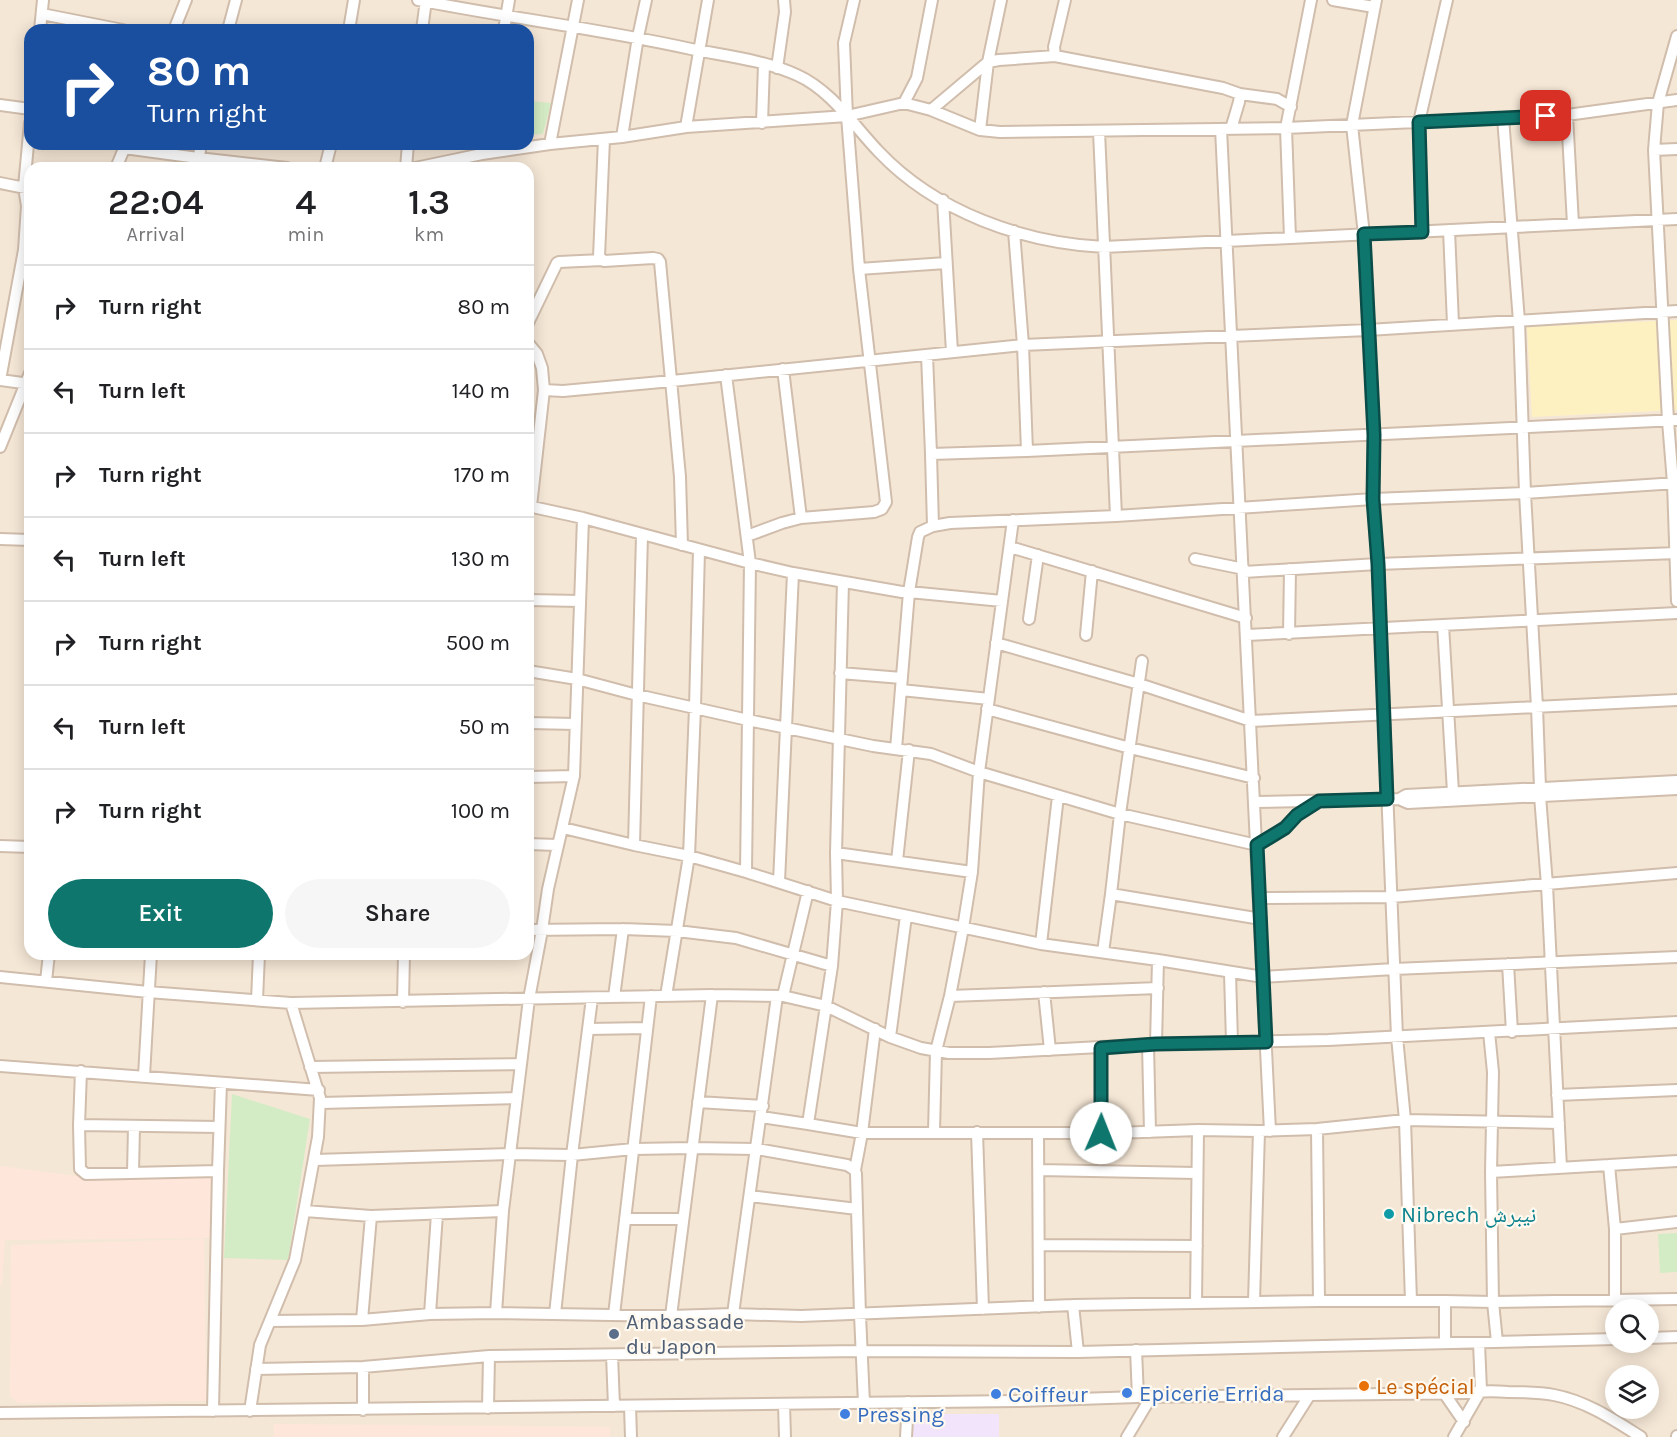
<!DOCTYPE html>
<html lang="en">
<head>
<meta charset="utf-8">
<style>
  :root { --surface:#fff; --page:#f6f6f6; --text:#202124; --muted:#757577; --line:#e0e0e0; --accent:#0f766e }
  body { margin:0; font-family:Karla,"Noto Naskh Arabic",sans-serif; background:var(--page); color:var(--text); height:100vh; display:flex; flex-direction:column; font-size:22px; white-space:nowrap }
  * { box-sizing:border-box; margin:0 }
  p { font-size:20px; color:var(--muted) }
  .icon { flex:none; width:33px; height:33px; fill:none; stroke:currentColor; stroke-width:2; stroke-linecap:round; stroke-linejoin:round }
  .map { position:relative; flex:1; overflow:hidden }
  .drawer { position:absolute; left:24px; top:162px; width:510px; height:798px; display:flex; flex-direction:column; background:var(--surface); border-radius:18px; box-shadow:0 3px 15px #0003 }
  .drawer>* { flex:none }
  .guide { position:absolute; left:24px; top:24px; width:510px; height:126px; border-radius:18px; box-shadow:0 3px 15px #0003; background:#1a4fa0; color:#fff; overflow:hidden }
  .tools { position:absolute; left:1605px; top:1299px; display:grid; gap:12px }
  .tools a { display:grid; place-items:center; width:54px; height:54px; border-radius:50%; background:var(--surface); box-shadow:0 3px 15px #0003; font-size:30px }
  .pin { position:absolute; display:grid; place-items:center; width:51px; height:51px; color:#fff; margin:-26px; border-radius:12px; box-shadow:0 3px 9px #0006 }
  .me { position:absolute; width:66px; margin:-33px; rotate:1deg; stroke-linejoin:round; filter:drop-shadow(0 0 4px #0008) }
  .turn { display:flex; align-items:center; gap:21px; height:126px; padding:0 24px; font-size:27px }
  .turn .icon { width:78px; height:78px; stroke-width:2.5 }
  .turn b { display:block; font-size:42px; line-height:51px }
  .eta { display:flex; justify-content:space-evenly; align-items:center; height:102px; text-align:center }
  .eta b { font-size:36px; font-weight:600; line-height:42px }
  .button { display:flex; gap:12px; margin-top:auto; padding:12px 24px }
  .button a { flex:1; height:69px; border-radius:36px; background:var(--accent); color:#fff; font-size:24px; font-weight:600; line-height:69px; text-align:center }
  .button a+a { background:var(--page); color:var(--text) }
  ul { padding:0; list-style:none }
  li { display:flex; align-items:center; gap:18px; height:84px; padding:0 24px; border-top:2px solid var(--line) }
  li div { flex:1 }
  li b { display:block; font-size:22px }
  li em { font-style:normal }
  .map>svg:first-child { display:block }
</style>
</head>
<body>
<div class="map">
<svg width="1677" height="1437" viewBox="0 0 1677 1437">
  <rect width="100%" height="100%" fill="#fdf5e8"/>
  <path fill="#f5e7d6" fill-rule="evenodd" d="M0,0H1677V1437H0ZM30,30H528V144H30ZM30,168H528V954H30ZM1616,1310H1648V1342H1616ZM1616,1376H1648V1408H1616Z"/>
  <path fill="#fee6db" d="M0,1166L92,1178L212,1175L211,1238L5,1240L2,1285H0Z
    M204,1239L206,1401L18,1403L10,1396L11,1245Z
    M274,1424L610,1427V1437H274Z"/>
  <path fill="#f2e4fa" d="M912,1414H999V1437H912Z"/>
  <path fill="#d4ecc5" d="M528,101L551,103L543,134L528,135Z
    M232,1094L310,1119L288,1260L224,1258Z
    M1677,1233V1272L1660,1273L1658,1234Z"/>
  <path fill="#fdf1c2" d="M1677,320V410L1532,417L1527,327Z"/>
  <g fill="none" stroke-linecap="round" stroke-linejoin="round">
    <g stroke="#d0bdac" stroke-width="14">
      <path id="minor" d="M418,0C509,18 601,29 691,49C726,56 764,60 797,75C831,90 854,126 879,152C936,212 1023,243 1104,247L1677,219
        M1065,0L1054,47L1055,56L1223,88L1240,94L1239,102L1231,129
        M1333,0L1374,7
        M1376,0L1352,125L1364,235L1374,435L1373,499L1378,564L1397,1037L1405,1120L1411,1301
        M42,14L123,30
        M40,30L43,0
        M174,30L186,0
        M228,30L236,0
        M349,30L354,0
        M422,30L426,0
        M504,30L509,0
        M1677,36L1658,103L1654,150L1668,421L1673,483L1677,601
        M777,68L785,12L784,0
        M1240,94L1277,99L1291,107
        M904,103L917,78L932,0
        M0,105L30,109
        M931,110L988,62L999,60L1055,56
        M1567,115L1573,224
        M1503,118L1519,321L1525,493L1537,707L1540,788
        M762,123L764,64
        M686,127L708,0
        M1221,129L1270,1131
        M980,130L988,62L1001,0
        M1099,131L1116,516
        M622,137L638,37L646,0
        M604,139L599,257L604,261L653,258L658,259L660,262L680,477L682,545
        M550,144L578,0
        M124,148L198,158L287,168
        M1654,150L1677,149
        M116,168L126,144
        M197,168L201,144
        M325,168L331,144
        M406,168L408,144
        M415,168L482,154L550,144L622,137L686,127L847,116L904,103L931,110L980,130L1000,132L1286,128L1503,118L1567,115L1677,100
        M0,183L30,189
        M943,200L952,352
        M1449,230L1453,324
        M1014,231L1023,345L1027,451
        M1422,232L1419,122L1447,0
        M1290,238L1286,128L1311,0
        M859,269L946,263
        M528,323L557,263L559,262L602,260
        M528,343L537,354L542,368L544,390L531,506
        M927,355L931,454L1027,451L1677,420
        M783,369L801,518
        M726,375L750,563L746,872
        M0,380L24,250L27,206L24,187L30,123
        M0,380L30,384
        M544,390L563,391L672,381L1023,345L1368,330L1677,311
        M0,447L30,373
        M931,454L933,526
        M528,506L583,518L750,563L793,573L902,592H909L918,537L920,532L933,526L950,523L1116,516L1373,499L1525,493L1677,483
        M747,536L782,523L801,518L874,512L882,509L886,502L859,269L847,116L844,43L854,0
        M0,539L30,540
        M1010,547L1246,618
        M1195,559L1244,569
        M1244,572L1378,564L1677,553
        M843,582L836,853L837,901L1041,944L1158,960L1263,977L1394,969L1677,957
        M528,600L580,601
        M1029,619L1038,555
        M1443,625L1453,792
        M1289,634L1290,569
        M1086,635L1092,571
        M1247,635L1677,613
        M996,643L1139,684L1251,721L1677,700
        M1142,661L1120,814L1111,894L1261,919
        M528,671L577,679L637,695L748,720L873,746L931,754L979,772L1120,814L1257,845L1274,835L1285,827L1297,815L1319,801
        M840,673L902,678
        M901,690L989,699
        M987,709L1130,748L1254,778
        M528,723L576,724
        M896,749L909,592L1002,601
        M528,777L574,776
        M1540,796L1547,885L1561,1168
        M1399,799L1408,803L1677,789
        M1255,802L1399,799L1406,795L1677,781
        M563,828L634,845L689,856L746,872L837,901L832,966L808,1124L761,1117
        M528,844L557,845
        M634,845L642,535
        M0,846L30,847
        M836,853L972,872
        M897,861L909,750
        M779,882L793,573
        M1260,898L1392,897L1677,873
        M528,930L623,929L677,931L736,938L832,966
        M1041,944L1058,796
        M1103,952L1111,894
        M1508,964L1512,1032
        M1230,973L1232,1042
        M0,977L148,992L291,1003L712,995L783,996L826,1006L890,1037L921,1048L949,1053H989L1156,1044L1328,1040L1677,1022
        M46,981L49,954
        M1044,992L1050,1050
        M666,996L689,856L695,708L699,550
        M783,996L808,891
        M950,996L1158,988
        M614,997L623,929
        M257,1000L259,954
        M403,1002L404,954
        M588,1029L647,1028
        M1489,1032L1493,1072L1491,1172L1493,1302L1497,1342
        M890,1037L906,916
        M1156,1044L1158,960
        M1148,1045L1150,1132
        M0,1066L319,1090
        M310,1067L521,1064
        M81,1071L79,1125L80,1169L86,1174L218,1171
        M144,1076L151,954
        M1557,1095L1677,1090
        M698,1102L763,1106
        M321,1103L516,1098
        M808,1124L862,1133H1115L1198,1130L1259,1131L1317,1129L1405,1120L1559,1123
        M79,1125L219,1127
        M1317,1129L1319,1301
        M934,1132L936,1051L950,996L963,928L972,872L979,772L1013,520
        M977,1132L983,1309
        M1038,1133L1039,1307
        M1101,1133V1048
        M315,1160L510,1154L572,1155L633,1149L692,1148L757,1149L847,1165L855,1170L856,1174L860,1315L864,1403
        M1609,1165L1615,1229
        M855,1170L862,1133L875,1029
        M1039,1170L1196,1173
        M1491,1172L1677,1161
        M133,1173L134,1126
        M750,1196L857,1209
        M305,1211L371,1216L503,1211
        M625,1219H683
        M1039,1245L1197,1246
        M1615,1301V1229L1677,1222
        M1254,1302L1259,1131
        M1196,1303L1198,1130
        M1073,1305L1078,1352
        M496,1313L503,1211L529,999L542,930L548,889L574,776L583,518
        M430,1314L437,1214
        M555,1314L572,1155L592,998
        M733,1314L777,996
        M614,1315L651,996
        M671,1316L712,995
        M362,1320L371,1216
        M271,1321L362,1320L430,1314L496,1313L671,1316L733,1314L801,1316L1073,1305L1319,1301H1445L1493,1302L1677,1299
        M1648,1338L1677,1337
        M1445,1343V1301
        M1136,1350L1138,1397
        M612,1355L614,1406
        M363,1367V1410
        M256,1369L363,1367L489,1356L861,1351L1078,1352L1616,1339
        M1444,1393L1464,1422
        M784,1404L785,1437
        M630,1406L631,1437
        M488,1408L489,1356
        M213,1411L218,1171L221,1083
        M250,1411L260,1345L295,1260L318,1137L320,1098L291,1003
        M0,1413L1020,1401L1138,1397L1466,1393C1480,1391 1494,1391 1508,1392C1523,1392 1539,1392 1554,1395C1586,1401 1614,1420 1641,1437
        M906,1437L908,1402
        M1127,1437L1151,1397
        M1283,1437L1309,1396
        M1454,1437L1481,1390L1479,1343
        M1677,1437V1436"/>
    </g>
    <use href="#minor" stroke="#fff" stroke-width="10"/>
  </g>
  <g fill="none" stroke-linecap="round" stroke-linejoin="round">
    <g stroke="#0a4d48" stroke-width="15">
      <path id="route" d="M1101,1133V1048L1156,1044L1266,1042L1257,845L1285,828L1297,815L1319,801L1387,799L1378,564L1373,499L1374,435L1364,234L1422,232L1419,122L1546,116"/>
    </g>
    <use href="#route" stroke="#0f766e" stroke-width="10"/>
  </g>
  <circle fill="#0f9aa8" stroke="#fff9ef" stroke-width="2" cx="1389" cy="1214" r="6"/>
  <circle fill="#5c6f8a" stroke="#fff9ef" stroke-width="2" cx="614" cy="1334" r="6"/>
  <circle fill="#e8710a" stroke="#fff9ef" stroke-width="2" cx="1364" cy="1386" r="6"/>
  <g fill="#3f7fe0" stroke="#fff9ef" stroke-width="2">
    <circle cx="1127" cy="1393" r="6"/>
    <circle cx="996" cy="1394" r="6"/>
    <circle cx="845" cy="1414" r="6"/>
  </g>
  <g text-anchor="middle" stroke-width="4.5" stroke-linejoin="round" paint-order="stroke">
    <g font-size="22" fill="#0d838f" stroke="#fff9ef" text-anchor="start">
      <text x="1401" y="1222">Nibrech نيبرش</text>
    </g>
    <g font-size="22" fill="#4e5e75" stroke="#fff9ef" text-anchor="start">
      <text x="626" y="1329">Ambassade<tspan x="626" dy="25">du Japon</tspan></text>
    </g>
    <g font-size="22" fill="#c56008" stroke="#fff9ef" text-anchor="start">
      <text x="1376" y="1394">Le spécial</text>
    </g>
    <g font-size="22" fill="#366cbe" stroke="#fff9ef" text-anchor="start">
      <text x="1139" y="1401">Epicerie Errida</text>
      <text x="1008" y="1402">Coiffeur</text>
      <text x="857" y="1422">Pressing</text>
    </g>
  </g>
</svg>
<div class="tools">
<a><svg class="icon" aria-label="search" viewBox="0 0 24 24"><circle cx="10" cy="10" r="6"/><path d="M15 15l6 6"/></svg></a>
<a><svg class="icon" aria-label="layers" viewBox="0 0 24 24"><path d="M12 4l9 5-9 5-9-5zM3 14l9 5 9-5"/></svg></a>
</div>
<div class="pin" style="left:1546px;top:116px;background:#d93025"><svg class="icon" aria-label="arrive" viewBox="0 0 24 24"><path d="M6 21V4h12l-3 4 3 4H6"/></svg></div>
<svg class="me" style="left:1101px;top:1133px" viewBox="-20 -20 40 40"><circle r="19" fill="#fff"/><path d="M0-13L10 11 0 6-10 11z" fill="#0f766e"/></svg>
<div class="guide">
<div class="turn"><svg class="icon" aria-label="right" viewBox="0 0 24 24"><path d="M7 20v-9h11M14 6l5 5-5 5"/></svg><div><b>80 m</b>Turn right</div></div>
</div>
<section class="drawer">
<div class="eta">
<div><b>22:04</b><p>Arrival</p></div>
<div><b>4</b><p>min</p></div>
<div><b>1.3</b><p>km</p></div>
</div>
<ul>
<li><svg class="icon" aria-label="right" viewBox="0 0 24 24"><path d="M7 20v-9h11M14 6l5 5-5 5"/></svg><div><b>Turn right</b></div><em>80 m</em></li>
<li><svg class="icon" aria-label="left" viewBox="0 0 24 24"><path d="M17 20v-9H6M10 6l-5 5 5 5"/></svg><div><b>Turn left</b></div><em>140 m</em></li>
<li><svg class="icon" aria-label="right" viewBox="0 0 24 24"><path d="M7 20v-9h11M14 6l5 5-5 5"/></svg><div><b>Turn right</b></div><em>170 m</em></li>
<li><svg class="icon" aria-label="left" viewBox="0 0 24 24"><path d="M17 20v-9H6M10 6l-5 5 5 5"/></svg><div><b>Turn left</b></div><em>130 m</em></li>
<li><svg class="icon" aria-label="right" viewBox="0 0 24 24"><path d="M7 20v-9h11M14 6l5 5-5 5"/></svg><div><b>Turn right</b></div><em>500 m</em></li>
<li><svg class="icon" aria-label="left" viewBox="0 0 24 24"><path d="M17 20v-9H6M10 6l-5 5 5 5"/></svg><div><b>Turn left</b></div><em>50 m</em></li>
<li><svg class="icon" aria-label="right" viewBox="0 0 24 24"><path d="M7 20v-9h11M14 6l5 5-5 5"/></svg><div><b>Turn right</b></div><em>100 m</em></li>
</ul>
<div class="button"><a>Exit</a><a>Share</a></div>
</section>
</div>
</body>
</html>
